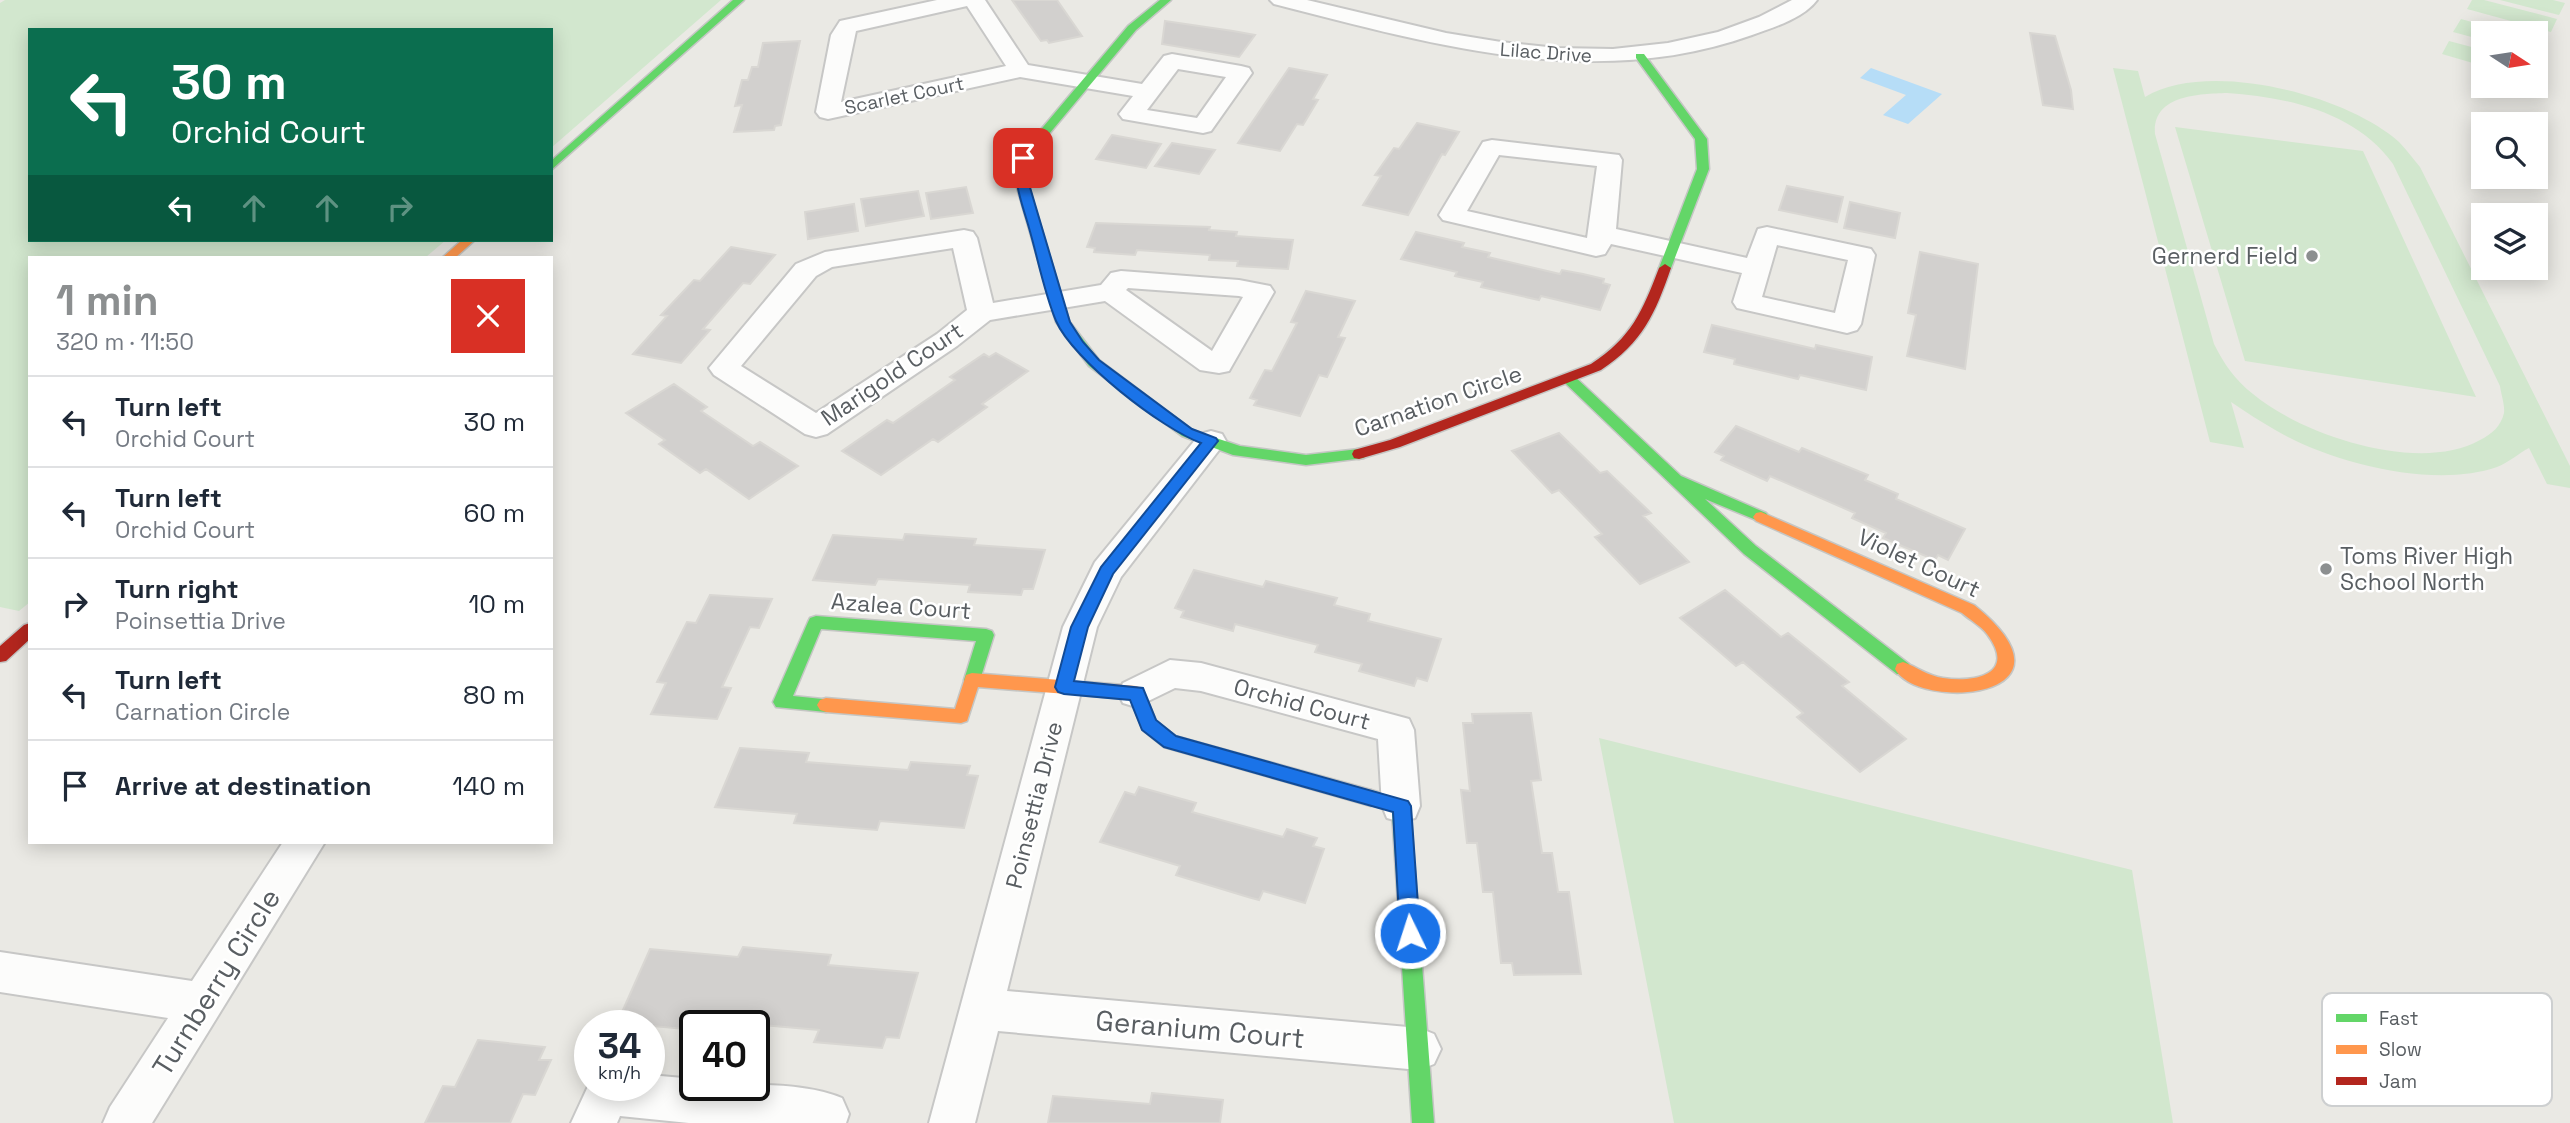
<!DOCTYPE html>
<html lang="en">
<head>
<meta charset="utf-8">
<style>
  :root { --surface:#fff; --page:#f6f6f7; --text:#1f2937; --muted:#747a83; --line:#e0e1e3; --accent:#8c8f90 }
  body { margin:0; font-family:"Space Grotesk",sans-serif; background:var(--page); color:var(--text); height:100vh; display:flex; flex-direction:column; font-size:26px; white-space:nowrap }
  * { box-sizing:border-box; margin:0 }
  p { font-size:23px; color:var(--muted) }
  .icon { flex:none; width:38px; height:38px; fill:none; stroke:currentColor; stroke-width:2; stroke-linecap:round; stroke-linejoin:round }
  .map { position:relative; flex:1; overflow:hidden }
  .details { position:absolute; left:28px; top:256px; width:525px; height:588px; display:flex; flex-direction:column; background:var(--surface); border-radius:0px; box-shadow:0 4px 18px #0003 }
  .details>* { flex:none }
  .guide { position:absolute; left:28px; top:28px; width:525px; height:214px; border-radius:0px; box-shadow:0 4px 18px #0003; background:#0b6e4f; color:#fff; overflow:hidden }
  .needle { width:46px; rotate:102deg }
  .fabs { position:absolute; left:2471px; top:21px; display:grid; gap:14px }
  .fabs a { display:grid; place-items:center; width:77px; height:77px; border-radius:0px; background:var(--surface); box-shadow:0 4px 18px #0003; font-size:35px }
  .speed { position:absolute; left:574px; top:1010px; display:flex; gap:14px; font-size:35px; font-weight:700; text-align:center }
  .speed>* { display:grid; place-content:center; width:91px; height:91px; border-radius:50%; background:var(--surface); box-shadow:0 4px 18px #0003; line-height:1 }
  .speed small { font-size:18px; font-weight:400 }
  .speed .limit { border:4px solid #111; border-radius:10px; background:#fff; color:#111 }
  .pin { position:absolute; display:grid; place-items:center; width:60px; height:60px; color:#fff; margin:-30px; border-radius:14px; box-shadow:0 4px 10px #0006 }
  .me { position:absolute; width:77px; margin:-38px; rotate:356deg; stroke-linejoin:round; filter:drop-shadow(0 0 5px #0008) }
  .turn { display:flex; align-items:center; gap:24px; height:147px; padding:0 28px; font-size:32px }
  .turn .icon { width:91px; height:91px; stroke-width:2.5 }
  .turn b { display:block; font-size:49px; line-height:60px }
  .lanes { display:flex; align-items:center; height:66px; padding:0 28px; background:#0003; justify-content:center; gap:35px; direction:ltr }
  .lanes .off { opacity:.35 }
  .round { display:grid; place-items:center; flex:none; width:74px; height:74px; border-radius:0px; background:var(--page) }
  .overview { display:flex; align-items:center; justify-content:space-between; height:119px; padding:0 28px }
  h1 { font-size:42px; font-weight:800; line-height:52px; color:var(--accent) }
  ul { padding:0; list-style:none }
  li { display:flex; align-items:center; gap:21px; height:91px; padding:0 28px; border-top:2px solid var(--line) }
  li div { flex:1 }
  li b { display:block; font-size:26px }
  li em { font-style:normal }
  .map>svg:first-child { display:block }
</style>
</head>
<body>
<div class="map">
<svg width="2570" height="1123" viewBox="0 0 2570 1123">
  <rect width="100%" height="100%" fill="#eae9e4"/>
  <path fill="#d2e7ce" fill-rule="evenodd" d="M5,0H721L551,148V30H30V240H446L426,257H30V602L19,611L0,607V3Z
    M2472,0H2484L2557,19L2551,32L2467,9Z
    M2500,0H2553L2565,3L2559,15Z
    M2461,19L2512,33H2483V40L2453,32Z
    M2449,41L2483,50V66L2442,54Z
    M2113,68L2138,71L2145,97C2208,59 2347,95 2399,142C2407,150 2413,159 2420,167L2570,466V488L2547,484L2529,448C2519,453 2508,463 2497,467C2434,489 2333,463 2277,431C2261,422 2246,412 2231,402L2244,448L2210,442ZM2227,93C2287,97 2356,112 2393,164L2500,386C2501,394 2505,405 2504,413C2501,426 2492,434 2480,440C2420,474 2303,436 2253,394C2235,380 2224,364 2214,344L2155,134C2152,95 2198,94 2227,93Z
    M2175,127L2363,151L2476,397L2245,361Z
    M1599,738L2132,870L2173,1123H1674Z"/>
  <path fill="#b6ddf7" d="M1871,68L1942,94L1908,124L1883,115L1906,95L1860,78Z"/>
  <path fill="#d2d0ce" stroke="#d9d7d3" stroke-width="2" d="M1012,0H1057L1082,36L1049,43L1047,40L1041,41Z
    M1165,21L1233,31L1255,35L1239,57L1162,44Z
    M2030,33L2055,36L2071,90L2073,109L2043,105Z
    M800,41L781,125L775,126L774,130L734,132L742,105L735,106L742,80H748L752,67H758L763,43Z
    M1289,68L1327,75L1313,99L1318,100L1303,125L1297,124L1280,151L1238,143Z
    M1417,123L1459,132L1445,155L1442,154L1408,215L1363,205L1381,176L1375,175L1394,148L1399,149Z
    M1112,135L1161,144L1146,168L1096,159Z
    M1172,143L1190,146L1215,150L1199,174L1155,166Z
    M1787,186L1843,197L1837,222L1779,210Z
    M966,187L973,213L931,219L926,193Z
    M918,191L924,216L866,226L861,199Z
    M1850,202L1900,213L1895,238L1844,228Z
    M854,204L858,231L808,239L805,212Z
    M1096,223L1210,227L1209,230L1237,232L1236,236L1293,240L1288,269L1237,266L1238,261L1209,260L1210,255L1137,250L1135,255L1094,252L1095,248L1087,247Z
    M1416,232L1464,243L1462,247L1490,253L1488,257L1560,274L1562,270L1583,274L1604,279L1603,283L1610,285L1600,310L1541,296L1539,300L1481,287L1483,282L1455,276L1457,272L1401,259Z
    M731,247L775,255L750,284L743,283L703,329L710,330L681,363L633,354L667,316L661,315L694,280L700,281Z
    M1920,252L1978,264L1965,369L1907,356L1916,315L1908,313Z
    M1306,291L1355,301L1338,337L1345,338L1327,377L1319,375L1300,416L1254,405L1257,400L1250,398L1265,370L1272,371L1297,323L1291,322Z
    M1712,325L1815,349L1816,345L1872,357L1866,390L1800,375L1798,379L1734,364L1735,359L1704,352Z
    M996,353L1028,371L982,404L987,407L938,442L933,439L881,475L842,451L887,420L893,423L909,412L955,380L950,377L984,354L989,357Z
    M674,384L707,407L701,411L753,446L760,442L798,466L749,499L706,469L700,473L659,444L665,440L626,413Z
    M1736,426L1799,452L1802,448L1868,475L1865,480L1898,494L1896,499L1965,529L1948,560L1938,555L1935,560L1883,538L1886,533L1852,518L1855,513L1770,476L1767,481L1721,460L1724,456L1715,452Z
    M1559,433L1600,473L1607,471L1651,513L1643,516L1689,562L1640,584L1595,537L1602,534L1559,490L1552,493L1512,451Z
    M905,534L976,539L974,545L1045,550L1033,589H1023L1021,595L968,592L970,585L878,579L875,585L813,580L833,535L903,540Z
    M1194,570L1263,587L1266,581L1337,598L1334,605L1370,614L1368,621L1441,639L1427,681L1417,678L1414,686L1359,671L1362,664L1315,652L1318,645L1235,624L1233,631L1181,617L1184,611L1175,608Z
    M1725,590L1781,637L1788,633L1849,682L1842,686L1906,739L1860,772L1797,717L1803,713L1743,662L1736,666L1680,618Z
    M710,595L772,599L759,628L750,627L722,687L731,688L717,719L651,714L666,683L657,682L687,622L696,623Z
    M1531,713L1541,780L1531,781L1542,853H1552L1558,892H1569L1581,974L1514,975L1512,963H1501L1493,892H1483L1477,843H1467L1461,790L1470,791L1463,723H1473L1472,714Z
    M740,748L809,753L806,762L883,768L908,770L911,762L970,766L967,775L978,776L964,828L880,821L877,830L794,823L797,814L715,807Z
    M1139,787L1196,803L1192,812L1283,837L1287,829L1317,838L1313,846L1324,849L1305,903L1263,891L1259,900L1248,897L1176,875L1180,866L1100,842L1125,792L1135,795Z
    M743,947L831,955L828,965L918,973L899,1038L886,1037L882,1048L814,1042L819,1030L695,1019V1030L630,1024L635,1013L622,1012L650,949L738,957Z
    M478,1040L545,1047L539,1060H551L535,1095L523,1094L510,1123H425L443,1086L455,1087Z
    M1152,1093L1223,1100L1220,1123H1048L1053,1096L1150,1104Z"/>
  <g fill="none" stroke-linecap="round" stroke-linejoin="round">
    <g stroke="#c7c7c6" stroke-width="4">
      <path id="street" d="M937,0H985L1028,65L1142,84L1164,56L1172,54L1241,66L1249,68L1252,73L1211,131L1203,133L1123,119L1119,114L1133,96L1020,77L828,119L820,117L816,112L831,35L840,21ZM967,6L1006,66L841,102L856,31ZM1178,69L1226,77L1197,118L1147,110Z
        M1270,0H1307L1446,33L1501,42L1557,48L1613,49L1668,43L1718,32L1759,17L1792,0H1817C1804,18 1772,28 1752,35C1593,92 1431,44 1274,4Z
        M1492,140L1619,155L1622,160L1616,229L1747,258L1758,229L1767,227L1871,249L1875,255L1861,324L1857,330L1847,333L1737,308L1733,302L1742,273L1611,244L1605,254L1596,256L1443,220L1439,215L1480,147L1483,142ZM1499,155L1597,166L1587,238L1467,211ZM1777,245L1848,260L1835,313L1762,297Z
        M964,230L973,232L977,238L993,303L1101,285L1111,273L1121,271L1239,280L1270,286L1274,292L1229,371L1219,373L1200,370L1105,301L990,320L957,346L827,434L816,437L805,434L714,375L709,368L796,264L825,252ZM953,248L967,310L937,334L816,413L741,366L816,276L832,267ZM1128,288L1239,296L1243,297L1212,351L1126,290Z
        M1211,431L1222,434L1226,441L1121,577L1097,627L1007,991L1419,1028L1434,1034L1441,1049L1434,1064L1419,1070L998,1031L975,1123H929L1063,627L1095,562L1200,434Z
        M1170,660L1201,663L1409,719L1414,730L1420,806L1415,818L1401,822L1387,818L1382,806L1378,739L1201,691L1175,688L1136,707L1123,703L1118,693L1123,683Z
        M283,842H325L152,1123H103L110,1107L168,1018L0,992V952L192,981Z
        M649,1075L695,1079V1085C740,1085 800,1081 842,1098L849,1114L846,1123H689L620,1116L617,1123H571L590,1082V1085H649Z"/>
    </g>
    <g stroke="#c5c6c4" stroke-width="3">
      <path id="fast" d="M733,0H744L551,170V161Z
        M1160,0H1171L1136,30L1029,158L1028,184L1069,321L1099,360L1192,430L1240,446L1306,455L1359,449L1366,454L1364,458L1306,465L1233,455L1182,436L1089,366L1056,322L1016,184L1017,158L1128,26Z
        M1636,54H1644L1707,139L1709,169L1671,268L1665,272L1659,268L1697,169L1695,139L1636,58Z
        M1568,374L1573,375L1681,476L1766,513L1769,517L1766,521L1761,522L1705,499L1756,546L1909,664L1911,669L1909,674H1897L1744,554L1563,381L1561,378L1563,375Z
        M816,616L986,629L992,631L994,635L980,680L978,685H966L964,680L976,641L821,629L793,696L832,700L835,705L832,710L826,712L776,707L773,702L808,622L810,618Z
        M1371,790L1407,801L1410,806L1434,1123H1412L1392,811L1365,803L1362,798L1365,793Z"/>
    </g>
    <g stroke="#c5c6c4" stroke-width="3">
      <path id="slow" d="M462,240H475L456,257H443Z
        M1761,512L1974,605C2091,699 1918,712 1895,669L1897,664L1903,662C1917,667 1928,676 1943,678C1976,683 2017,674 1987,634C1981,626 1970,620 1962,613L1756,521L1753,517L1756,513Z
        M972,673L1136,686L1142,688L1156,721L1175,736L1371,790L1377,793L1380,798L1377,803L1371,806L1164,747L1143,730L1130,699L978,687L967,721L961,723L826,712L820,710L817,705L820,700L826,698L955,709L966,675Z"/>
    </g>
    <g stroke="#c5c6c4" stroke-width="3">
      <path id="jam" d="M1665,264L1671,268C1655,314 1643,342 1601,370L1400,447L1359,459L1354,458L1352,454L1354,450L1390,440L1591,364C1632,337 1642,312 1659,268Z
        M30,623V639L6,661L0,662V646L24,625Z"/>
    </g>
    <use href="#street" fill="#fcfcfb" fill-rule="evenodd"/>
    <use href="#fast" fill="#63d668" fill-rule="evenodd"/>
    <use href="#slow" fill="#ff974d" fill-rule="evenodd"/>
    <use href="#jam" fill="#b3261e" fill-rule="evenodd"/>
  </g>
  <path fill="#1a73e8" stroke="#114b97" stroke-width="2" d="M1019,156L1029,158V184L1070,322L1083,342L1099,360L1192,429L1216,438L1218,441L1113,574L1088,627L1074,681L1143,688L1156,720L1176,736L1408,801L1411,806L1420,933L1417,939L1410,942L1403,939L1400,933L1393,812L1164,747L1142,730L1130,700L1064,694L1058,692L1055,687L1071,627L1101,567L1201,443C1162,429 1073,360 1056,321C1044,292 1038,259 1029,228C1023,206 1011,179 1019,156Z"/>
  <g fill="#8c8f90" stroke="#fff" stroke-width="2.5">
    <circle cx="2312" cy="256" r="7"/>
    <circle cx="2326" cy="569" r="7"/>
  </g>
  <g text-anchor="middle" stroke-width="5" stroke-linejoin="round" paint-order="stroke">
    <g font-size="19" fill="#595e62" stroke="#fff">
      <text transform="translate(1546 52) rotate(4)" y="7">Lilac Drive</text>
      <text transform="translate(904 95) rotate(-12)" y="7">Scarlet Court</text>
    </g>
    <g font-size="23" fill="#595e62" stroke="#fff" text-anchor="end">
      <text x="2298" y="264">Gernerd Field</text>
      <text x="2340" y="564" text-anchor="start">Toms River High<tspan x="2340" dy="26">School North</tspan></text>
    </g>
    <g font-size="23" fill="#595e62" stroke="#fff">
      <text transform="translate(892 374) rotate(-34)" y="8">Marigold Court</text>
      <text transform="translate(1438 401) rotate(-19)" y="8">Carnation Circle</text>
      <text transform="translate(1919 563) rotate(25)" y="8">Violet Court</text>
      <text transform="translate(901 606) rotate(4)" y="8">Azalea Court</text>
      <text transform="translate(1302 704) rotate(15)" y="8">Orchid Court</text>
      <text transform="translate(1034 805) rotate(-76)" y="8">Poinsettia Drive</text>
    </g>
    <g font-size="28" fill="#595e62" stroke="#fff">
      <text transform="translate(216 982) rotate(-58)" y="10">Turnberry Circle</text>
      <text transform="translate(1200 1029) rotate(5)" y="10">Geranium Court</text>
    </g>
  </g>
  <rect x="2322" y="993" width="230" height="113" rx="10" fill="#fff" stroke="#cdcfd0" stroke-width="2"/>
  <rect x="2336" y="1014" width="31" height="8" fill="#63d668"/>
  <rect x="2336" y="1045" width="31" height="9" fill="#ff974d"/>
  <rect x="2336" y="1077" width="31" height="8" fill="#b3261e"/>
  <g font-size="19" fill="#595e62">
    <text x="2379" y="1025">Fast</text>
    <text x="2379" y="1056">Slow</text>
    <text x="2379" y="1088">Jam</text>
  </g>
</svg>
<div class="fabs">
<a><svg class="needle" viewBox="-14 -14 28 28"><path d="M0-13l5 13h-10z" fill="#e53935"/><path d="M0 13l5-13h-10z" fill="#747a83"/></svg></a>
<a><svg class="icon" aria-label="search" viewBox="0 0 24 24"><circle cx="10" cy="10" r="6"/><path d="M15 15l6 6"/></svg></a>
<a><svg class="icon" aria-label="layers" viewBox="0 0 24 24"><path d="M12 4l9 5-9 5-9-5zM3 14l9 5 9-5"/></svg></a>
</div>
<div class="speed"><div>34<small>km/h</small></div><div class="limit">40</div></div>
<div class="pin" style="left:1023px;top:158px;background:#d93025"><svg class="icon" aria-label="arrive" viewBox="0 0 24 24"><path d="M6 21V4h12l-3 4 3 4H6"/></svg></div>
<svg class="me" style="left:1410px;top:933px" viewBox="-20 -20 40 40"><circle r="17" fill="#1a73e8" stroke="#fff" stroke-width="3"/><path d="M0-11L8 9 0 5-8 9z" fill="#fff"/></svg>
<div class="guide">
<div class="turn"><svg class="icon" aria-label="left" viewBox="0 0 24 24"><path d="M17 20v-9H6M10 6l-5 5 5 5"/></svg><div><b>30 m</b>Orchid Court</div></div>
<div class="lanes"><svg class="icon" aria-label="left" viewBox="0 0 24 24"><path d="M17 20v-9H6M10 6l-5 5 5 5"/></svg><svg class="icon off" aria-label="ahead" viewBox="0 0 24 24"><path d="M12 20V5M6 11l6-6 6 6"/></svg><svg class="icon off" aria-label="ahead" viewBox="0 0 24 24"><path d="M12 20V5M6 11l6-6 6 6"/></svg><svg class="icon off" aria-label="right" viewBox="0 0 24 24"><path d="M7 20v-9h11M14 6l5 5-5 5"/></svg></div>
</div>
<section class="details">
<div class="overview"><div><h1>1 min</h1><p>320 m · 11:50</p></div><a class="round" style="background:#d93025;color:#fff"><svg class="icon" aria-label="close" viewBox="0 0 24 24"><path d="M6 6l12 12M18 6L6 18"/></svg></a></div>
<ul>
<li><svg class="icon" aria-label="left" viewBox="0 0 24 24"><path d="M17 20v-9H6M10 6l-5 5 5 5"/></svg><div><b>Turn left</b><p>Orchid Court</p></div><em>30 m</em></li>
<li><svg class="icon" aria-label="left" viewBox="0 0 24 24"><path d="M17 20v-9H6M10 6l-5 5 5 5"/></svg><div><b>Turn left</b><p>Orchid Court</p></div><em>60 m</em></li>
<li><svg class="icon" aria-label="right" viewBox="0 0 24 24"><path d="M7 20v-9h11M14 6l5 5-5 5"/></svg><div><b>Turn right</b><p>Poinsettia Drive</p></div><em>10 m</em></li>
<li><svg class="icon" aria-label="left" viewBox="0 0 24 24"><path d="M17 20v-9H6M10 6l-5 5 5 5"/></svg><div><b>Turn left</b><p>Carnation Circle</p></div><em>80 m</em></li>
<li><svg class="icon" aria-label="arrive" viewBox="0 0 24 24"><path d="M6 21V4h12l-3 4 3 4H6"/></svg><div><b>Arrive at destination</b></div><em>140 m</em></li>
</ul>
</section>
</div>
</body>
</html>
